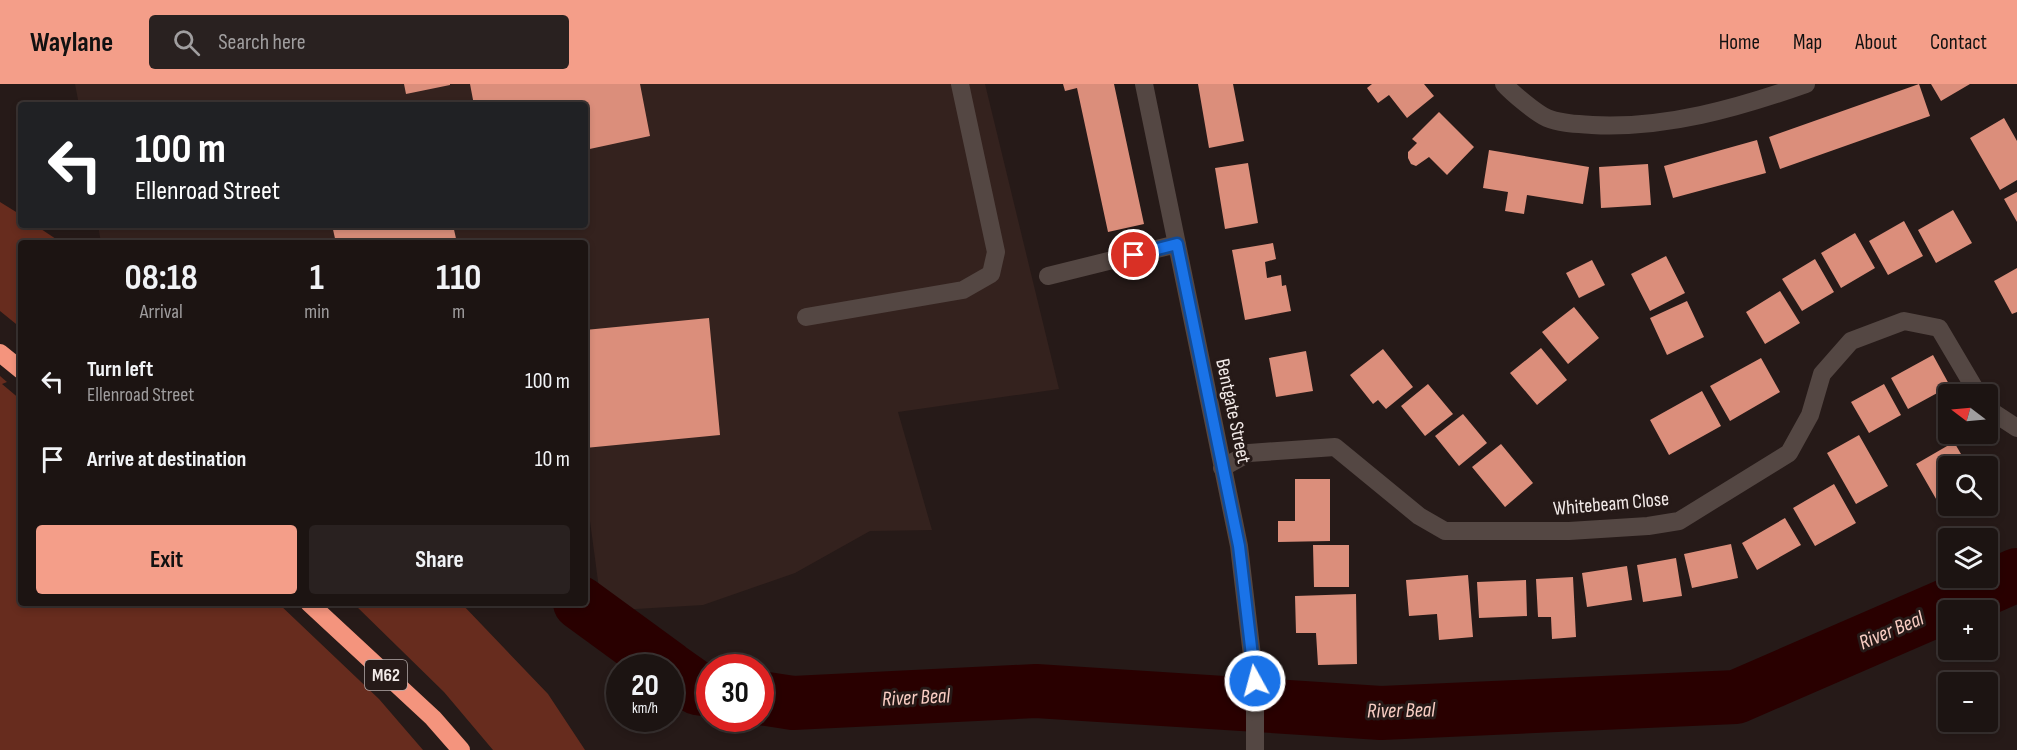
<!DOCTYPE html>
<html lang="en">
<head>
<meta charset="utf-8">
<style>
  :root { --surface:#1c1412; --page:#292120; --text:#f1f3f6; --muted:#a09e9f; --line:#3a3332; --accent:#f49e89 }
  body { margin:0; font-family:"Sofia Sans Condensed",sans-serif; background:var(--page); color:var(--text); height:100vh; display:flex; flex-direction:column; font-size:22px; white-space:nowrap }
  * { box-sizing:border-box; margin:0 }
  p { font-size:20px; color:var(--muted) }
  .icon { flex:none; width:33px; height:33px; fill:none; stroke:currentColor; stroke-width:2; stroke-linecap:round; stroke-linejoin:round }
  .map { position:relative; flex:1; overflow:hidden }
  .sheet { position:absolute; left:18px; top:156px; width:570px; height:366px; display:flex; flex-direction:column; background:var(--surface); border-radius:6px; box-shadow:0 3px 9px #0003,0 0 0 2px var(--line) }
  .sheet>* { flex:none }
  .banner { position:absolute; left:18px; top:18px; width:570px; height:126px; border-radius:6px; box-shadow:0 3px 9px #0003,0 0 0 2px var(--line); background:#202124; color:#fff; overflow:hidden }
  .needle { width:39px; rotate:286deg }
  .controls { position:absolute; left:1938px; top:300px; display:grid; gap:12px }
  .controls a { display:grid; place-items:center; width:60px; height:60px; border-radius:6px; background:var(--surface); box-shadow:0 3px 9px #0003,0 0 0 2px var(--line); font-size:30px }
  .speed { position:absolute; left:606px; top:570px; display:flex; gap:12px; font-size:30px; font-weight:700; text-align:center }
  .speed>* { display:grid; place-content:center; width:78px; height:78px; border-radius:50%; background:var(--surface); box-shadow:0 3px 9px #0003,0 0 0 2px var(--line); line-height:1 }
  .speed small { font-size:15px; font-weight:400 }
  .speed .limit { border:9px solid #d22; background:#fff; color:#111 }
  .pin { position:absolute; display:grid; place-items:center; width:51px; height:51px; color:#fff; margin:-26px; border:3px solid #fff; border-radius:50%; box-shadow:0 2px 6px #0007 }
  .me { position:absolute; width:66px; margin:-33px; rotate:353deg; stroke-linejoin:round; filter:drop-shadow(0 0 4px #0008) }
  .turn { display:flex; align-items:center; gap:21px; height:126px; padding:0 18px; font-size:27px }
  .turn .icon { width:78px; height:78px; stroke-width:2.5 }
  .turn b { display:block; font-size:42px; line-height:51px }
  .eta { display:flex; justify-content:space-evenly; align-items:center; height:102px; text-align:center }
  .eta b { font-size:36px; font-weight:700; line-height:42px }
  .primary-button { display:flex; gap:12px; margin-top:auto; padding:12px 18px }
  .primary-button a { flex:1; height:69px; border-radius:6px; background:var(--accent); color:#111; font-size:24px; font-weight:700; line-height:69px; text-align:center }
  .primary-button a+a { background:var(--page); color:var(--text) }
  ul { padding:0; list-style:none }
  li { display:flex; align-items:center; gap:18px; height:78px; padding:0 18px }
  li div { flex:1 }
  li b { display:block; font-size:22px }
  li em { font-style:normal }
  header { display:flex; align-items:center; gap:36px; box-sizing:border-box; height:84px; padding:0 30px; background:var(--accent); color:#111 }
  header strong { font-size:28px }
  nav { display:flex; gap:33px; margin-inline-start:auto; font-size:21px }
  .search { width:420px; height:54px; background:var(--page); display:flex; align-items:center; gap:15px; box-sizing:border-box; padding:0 21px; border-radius:6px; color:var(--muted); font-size:22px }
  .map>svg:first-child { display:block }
</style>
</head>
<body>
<header>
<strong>Waylane</strong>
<div class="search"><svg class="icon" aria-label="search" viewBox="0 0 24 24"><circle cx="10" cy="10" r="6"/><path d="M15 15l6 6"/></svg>Search here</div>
<nav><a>Home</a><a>Map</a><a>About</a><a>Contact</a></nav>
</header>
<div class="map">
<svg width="2017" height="666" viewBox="0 0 2017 666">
  <rect width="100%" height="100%" fill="#261a18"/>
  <path fill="#34221e" d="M75,0H985L1059,305L898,328L932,446L870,447L795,489L703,521L602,527L588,422L585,421V159H101L98,141H585V21H79Z"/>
  <path fill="#672c1e" d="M0,118L21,131V141H35L62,159H21V244L0,227Z
    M0,292L7,298L2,300L21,316V519H278L379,615L423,666H0Z
    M353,519H461L548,610L585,666H493L444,608Z"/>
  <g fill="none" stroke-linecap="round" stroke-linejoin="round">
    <path stroke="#290000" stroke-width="54" d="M580,519L669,584
      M670,585L697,604L710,606
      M760,614L793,619L1036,607L1381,629L1736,613L2017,491"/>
  </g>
  <path fill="#db8e7b" d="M404,0H450V1L406,10Z
    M470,0H640L650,52L585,66V21H474Z
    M1063,0H1114L1144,140L1108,148L1077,4L1065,7Z
    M1198,0H1233L1244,57L1209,64Z
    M1372,0H1424L1434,12L1407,34L1389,11L1378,19L1367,4Z
    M1919,0L1930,32L1780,85L1769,53Z
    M1931,0H1970L1941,17Z
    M1439,28L1474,63L1447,91L1429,73L1416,82L1411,80L1408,74V68L1417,59L1412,55Z
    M2004,34L2017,57V96L2000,106L1970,54Z
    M1757,56L1766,89L1673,114L1664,82Z
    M1489,66L1589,83L1583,120L1527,111L1524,130L1505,127L1508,108L1483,104Z
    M1248,79L1258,139L1225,145L1215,84Z
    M1648,80L1651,121L1601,124L1599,83Z
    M2017,108V138L2004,115Z
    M1953,126L1972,159L1936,179L1918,146Z
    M1904,137L1923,172L1888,191L1869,157Z
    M332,141H453L457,159H336Z
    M1855,149L1875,184L1841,204L1821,169Z
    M1273,159L1276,175L1265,178L1267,194L1281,191L1282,202L1286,201L1291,227L1245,236L1232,166Z
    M1666,172L1685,209L1650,227L1631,190Z
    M1815,175L1834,208L1802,227L1782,195Z
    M1592,176L1605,201L1579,214L1566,189Z
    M2017,184V228L2012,230L1994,197Z
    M1780,207L1800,239L1765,260L1746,228Z
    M1687,217L1704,253L1667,271L1650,234Z
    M1574,223L1599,254L1568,280L1542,248Z
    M709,234L720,351L585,364V246Z
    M1541,264L1567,296L1537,321L1510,289Z
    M1383,265L1413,303L1386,325L1378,316L1373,320L1350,291Z
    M1306,267L1313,307L1276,313L1269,274Z
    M1933,271L1950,302L1908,325L1891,294Z
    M1761,274L1780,308L1730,337L1710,302Z
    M1428,300L1453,330L1425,352L1401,322Z
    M1884,300L1901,331L1869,349L1851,318Z
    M1702,307L1721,342L1669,371L1650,336Z
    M1463,330L1487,359L1459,382L1435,352Z
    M1859,351L1888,402L1856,420L1827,369Z
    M1954,358L1968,382H1948V422H1953L1943,427L1916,380Z
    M1501,360L1533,399L1505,423L1472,383Z
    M1295,395H1330V457L1278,458V437H1295Z
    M1834,400L1856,439L1815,462L1793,424Z
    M1785,434L1801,461L1757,486L1742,459Z
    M1731,460L1738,494L1692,504L1684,470Z
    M1313,461H1349V503H1314Z
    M1676,474L1682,512L1643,518L1637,481Z
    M1627,482L1632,516L1587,523L1582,489Z
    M1468,491L1473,553L1439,556L1437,530L1409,532L1406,496Z
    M1573,493L1576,553L1552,555L1551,533H1538L1536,495Z
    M1526,496L1527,532L1479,534L1477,498Z
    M1356,510L1357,580L1318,581L1316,549H1296L1295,512Z"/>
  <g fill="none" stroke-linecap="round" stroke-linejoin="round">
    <path stroke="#544743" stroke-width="18" d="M1144,0L1239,462L1255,597V666
      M1504,0C1512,9 1536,29 1547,34C1561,40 1578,40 1592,41C1665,45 1738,24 1806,0
      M1048,192L1177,160
      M806,233L963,206L991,190L996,168L960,0
      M1988,325L2017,344
      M1222,384L1249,369L1335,363L1419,432L1445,447H1569L1648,442L1679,437L1789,369L1810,331L1822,290L1851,257L1904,237L1939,244L1978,310"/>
    <path stroke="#f4947d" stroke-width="18" d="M0,269L21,286
      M309,519L433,634L461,666"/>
  </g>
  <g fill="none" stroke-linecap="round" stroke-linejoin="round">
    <g stroke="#114b97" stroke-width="15">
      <path id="route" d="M1134,171L1177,160L1239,462L1255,597"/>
    </g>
    <use href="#route" stroke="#1a73e8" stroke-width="10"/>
  </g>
  <g text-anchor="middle" stroke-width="6" stroke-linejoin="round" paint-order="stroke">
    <rect fill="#261a18" stroke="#b5acaa" stroke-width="1.5" x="365" y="576" width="42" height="30" rx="4.5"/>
    <g font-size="18" font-weight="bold" fill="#f2eae8">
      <text x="386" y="597">M62</text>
    </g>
    <g font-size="20" fill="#f2eae8" stroke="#261a18">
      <text transform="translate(1234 327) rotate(78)" y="7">Bentgate Street</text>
      <text transform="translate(1611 419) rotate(-5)" y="7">Whitebeam Close</text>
    </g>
    <g font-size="21" font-style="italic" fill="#facec4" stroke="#261a18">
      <text transform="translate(1891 546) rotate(-23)" y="7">River Beal</text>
      <text transform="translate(916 613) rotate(-3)" y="7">River Beal</text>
      <text transform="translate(1401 626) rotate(-1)" y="7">River Beal</text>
    </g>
  </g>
</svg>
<div class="controls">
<a><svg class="needle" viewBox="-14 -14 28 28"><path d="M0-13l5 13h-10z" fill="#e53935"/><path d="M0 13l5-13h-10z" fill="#a09e9f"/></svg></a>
<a><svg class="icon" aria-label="search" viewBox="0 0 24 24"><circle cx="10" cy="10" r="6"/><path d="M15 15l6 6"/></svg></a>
<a><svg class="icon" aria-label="layers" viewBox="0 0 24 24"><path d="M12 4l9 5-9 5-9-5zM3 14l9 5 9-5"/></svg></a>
<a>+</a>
<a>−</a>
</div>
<div class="speed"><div>20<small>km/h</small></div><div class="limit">30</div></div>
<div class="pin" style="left:1134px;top:171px;background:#d93025"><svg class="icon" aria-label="arrive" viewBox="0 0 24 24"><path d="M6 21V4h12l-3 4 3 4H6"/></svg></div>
<svg class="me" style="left:1255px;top:597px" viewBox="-20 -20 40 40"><circle r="17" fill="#1a73e8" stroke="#fff" stroke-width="3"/><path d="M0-11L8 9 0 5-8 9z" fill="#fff"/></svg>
<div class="banner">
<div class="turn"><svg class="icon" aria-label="left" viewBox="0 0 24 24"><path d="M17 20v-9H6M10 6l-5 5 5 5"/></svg><div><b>100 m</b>Ellenroad Street</div></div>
</div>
<section class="sheet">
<div class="eta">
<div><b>08:18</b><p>Arrival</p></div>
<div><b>1</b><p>min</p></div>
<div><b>110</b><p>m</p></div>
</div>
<ul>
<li><svg class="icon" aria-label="left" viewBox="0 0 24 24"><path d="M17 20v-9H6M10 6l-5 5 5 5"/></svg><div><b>Turn left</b><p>Ellenroad Street</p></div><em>100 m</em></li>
<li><svg class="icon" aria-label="arrive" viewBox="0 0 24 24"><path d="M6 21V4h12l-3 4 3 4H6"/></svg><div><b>Arrive at destination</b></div><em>10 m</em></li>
</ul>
<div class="primary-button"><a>Exit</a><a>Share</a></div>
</section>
</div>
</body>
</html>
